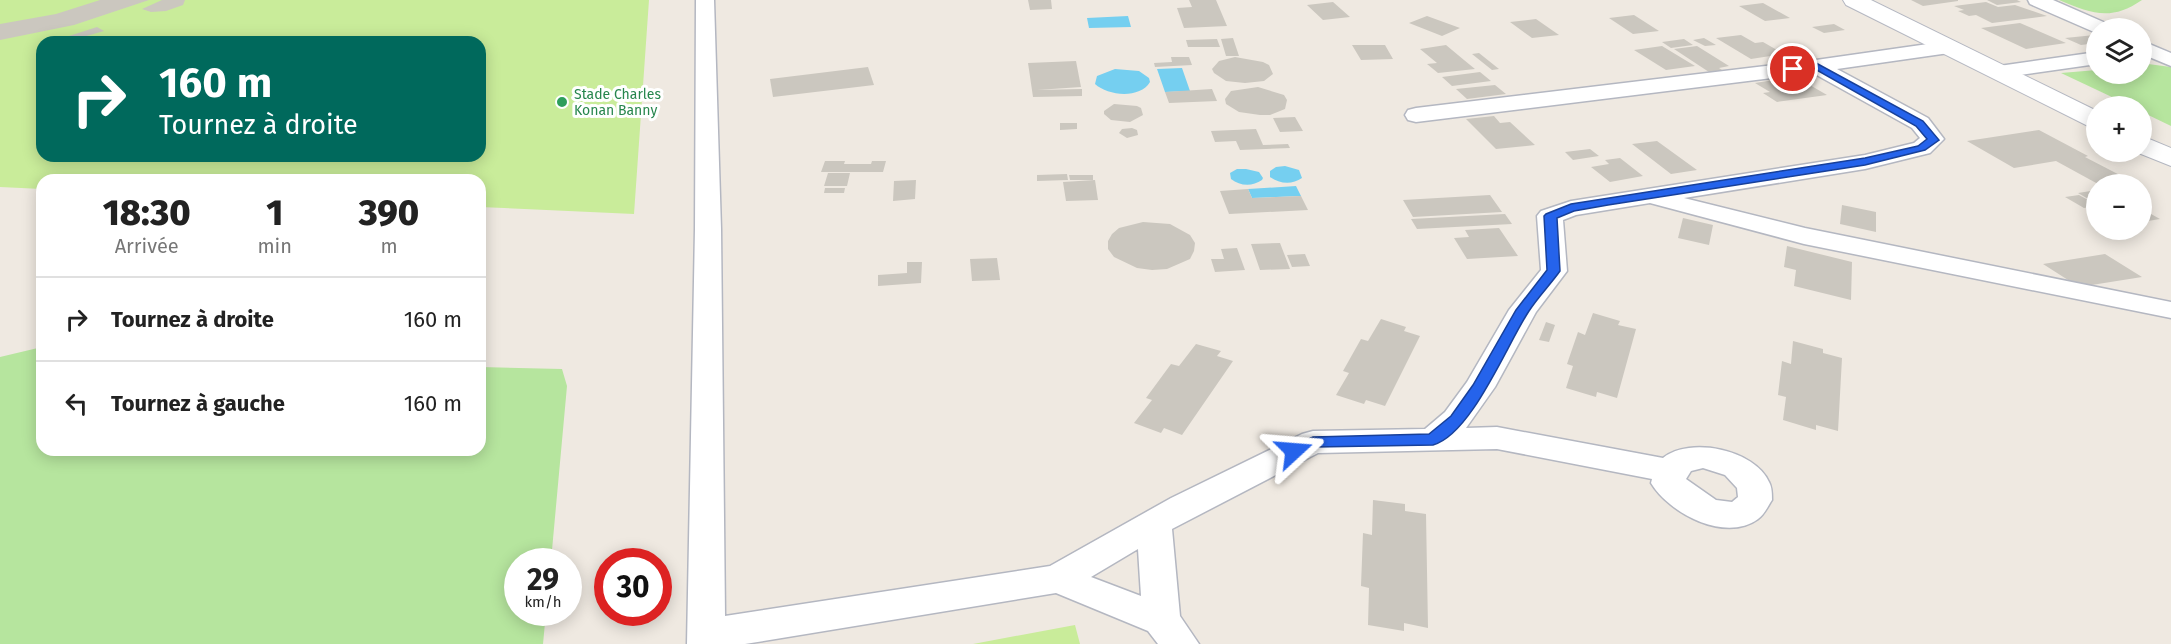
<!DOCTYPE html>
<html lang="fr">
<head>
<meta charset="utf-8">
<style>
  :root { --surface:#fff; --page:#f2f2f2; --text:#222; --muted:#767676; --line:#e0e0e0 }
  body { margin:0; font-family:"Fira Sans",sans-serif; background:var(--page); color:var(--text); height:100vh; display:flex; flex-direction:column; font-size:22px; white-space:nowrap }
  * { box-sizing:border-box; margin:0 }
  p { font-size:20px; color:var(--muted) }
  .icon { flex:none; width:33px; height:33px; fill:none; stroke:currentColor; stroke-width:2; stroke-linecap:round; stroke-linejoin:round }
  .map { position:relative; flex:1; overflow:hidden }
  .panel { position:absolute; left:36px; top:174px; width:450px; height:282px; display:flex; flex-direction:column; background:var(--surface); border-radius:18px; box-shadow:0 3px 15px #0003 }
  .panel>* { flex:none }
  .banner { position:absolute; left:36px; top:36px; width:450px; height:126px; border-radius:18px; box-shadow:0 3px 15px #0003; background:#00695c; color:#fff; overflow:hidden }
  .controls { position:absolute; left:2086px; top:18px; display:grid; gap:12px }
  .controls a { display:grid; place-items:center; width:66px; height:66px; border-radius:50%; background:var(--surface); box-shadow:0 3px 15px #0003; font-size:30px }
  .speed { position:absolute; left:504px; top:548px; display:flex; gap:12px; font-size:30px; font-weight:700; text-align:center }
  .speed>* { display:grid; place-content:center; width:78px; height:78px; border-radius:50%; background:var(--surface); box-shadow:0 3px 15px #0003; line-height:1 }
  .speed small { font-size:15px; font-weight:400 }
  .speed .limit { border:9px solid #d22; background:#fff; color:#111 }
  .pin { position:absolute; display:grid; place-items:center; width:51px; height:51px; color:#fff; margin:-26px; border:3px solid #fff; border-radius:50%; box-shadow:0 2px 6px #0007 }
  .me { position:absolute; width:66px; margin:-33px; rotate:71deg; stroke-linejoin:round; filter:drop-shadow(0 0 4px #0008) }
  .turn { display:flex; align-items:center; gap:21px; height:126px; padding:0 24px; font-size:27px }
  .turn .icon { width:78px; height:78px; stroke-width:2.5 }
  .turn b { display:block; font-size:42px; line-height:51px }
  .eta { display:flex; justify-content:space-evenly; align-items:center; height:102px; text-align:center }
  .eta b { font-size:36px; font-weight:800; line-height:42px }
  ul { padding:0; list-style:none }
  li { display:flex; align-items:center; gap:18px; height:84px; padding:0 24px; border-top:2px solid var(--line) }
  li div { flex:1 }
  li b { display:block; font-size:22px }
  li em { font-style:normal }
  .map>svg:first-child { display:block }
</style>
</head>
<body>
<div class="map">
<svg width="2171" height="644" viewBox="0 0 2171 644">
  <rect width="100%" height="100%" fill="#efe9e1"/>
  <path fill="#b6e59e" d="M2059,0H2142C2110,22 2091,13 2059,0Z
    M2148,64L2171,67V126L2142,112V106H2131L2061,73L2097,70V74H2142V65Z
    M42,347V450H480V367L562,369L567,386L551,561H518V612H546L543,644H0V357Z"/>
  <path fill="#c9ec9a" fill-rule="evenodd" d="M0,0H649L634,214L480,207V180H42V189L0,187ZM42,42H480V156H42Z
    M1075,625L1080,644H973Z"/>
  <path fill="#75cff0" d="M1128,16L1131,27L1089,28L1087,18Z
    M1182,68L1190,91L1165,92L1157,69Z
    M1115,69L1139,71L1149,78L1150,82C1140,99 1108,96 1095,84L1097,76Z
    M1285,166L1299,170L1302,178C1292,185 1280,184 1270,177V171L1276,167Z
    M1246,169L1259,172L1263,178L1262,180C1252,187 1240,186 1231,179L1230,173L1237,169Z
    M1296,186L1301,196L1252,198L1248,189Z"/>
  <path fill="#cbc7bf" d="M100,0H149L74,25L0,40V24L56,14Z
    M162,0H185L183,5L166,11L151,12L142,9Z
    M1028,0H1051L1052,9L1030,10Z
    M1189,0H1216L1227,26L1184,28L1177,8L1192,7Z
    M1911,0H1958V1L1923,6Z
    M1987,0H2017L2021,2L1997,5Z
    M1333,2L1350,17L1323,20L1307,5Z
    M1986,2L1998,7L2015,5L2047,16L1992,23L1976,15L1969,16L1958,11L1964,10L1954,6Z
    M1763,3L1790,18L1765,21L1739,6Z
    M1634,15L1659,31L1633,34L1609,18Z
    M1427,16L1460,28L1442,36L1409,23Z
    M1536,19L1559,35L1532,38L1510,22Z
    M2020,23L2066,43L2026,49L1981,28Z
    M1834,24L1845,30L1824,33L1812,27Z
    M97,27L104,31L76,39L69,36Z
    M1741,35L1755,43L1763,42L1784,54L1751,59L1716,38Z
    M2095,35L2097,43L2081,45L2065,38Z
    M1233,38L1239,56H1226L1221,39Z
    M1704,38L1716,45L1705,46L1693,40Z
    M1217,39L1220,47H1188L1186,40Z
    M1684,39L1693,45L1671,48L1662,42Z
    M1352,45H1385L1393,59L1361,60Z
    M1446,45L1464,60L1475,69L1438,73L1427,64L1437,63L1420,49Z
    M1662,46L1695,66L1666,70L1634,50Z
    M1697,46L1729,66L1719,68L1725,72L1712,74L1674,49Z
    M1479,53L1499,69L1492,70L1472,54Z
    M1171,57H1189L1192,65L1155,67L1154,63L1172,62Z
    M1235,57L1263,62L1269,65L1273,74L1264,81L1245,83L1226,81L1214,73L1212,69L1219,61Z
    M1076,61L1081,87L1037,90L1082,89V96L1033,97L1028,63Z
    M868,67L874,85L773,97L770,79Z
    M1480,72L1491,81L1452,86L1442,77Z
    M1787,78L1793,82L1803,81L1827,95L1777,102L1763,93L1770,92L1755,83Z
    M1495,85L1506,94L1467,99L1456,89Z
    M1258,87L1284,95L1287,100L1285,109L1270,115H1260L1239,112L1226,104L1225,99L1231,91Z
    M1212,89L1217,101L1169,103L1165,92Z
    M1114,104L1137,106L1141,108L1143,115L1130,122L1111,120L1104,114V111Z
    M1494,116L1500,123L1510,122L1535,145L1496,149L1466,119Z
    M1295,117L1303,131L1280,132L1273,118Z
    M1060,123H1077V129L1060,130Z
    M1132,128L1137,130L1138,135L1127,138L1119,133L1122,129Z
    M1256,129L1263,145L1288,144L1290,148L1240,150L1236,141L1215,142L1211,131Z
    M2039,130L2088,156L2085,157L2135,183L2098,184L2056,161L2014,168L1967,141Z
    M1657,141L1697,170L1671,174L1632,144Z
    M1590,149L1599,156L1573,160L1565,152Z
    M1620,158L1643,176L1610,182L1591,167L1609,164L1605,160Z
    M825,161H845L844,164H871L872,161H886L883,172H821Z
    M828,173H850L847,186H824Z
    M1067,174L1068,180L1037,181V175Z
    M1069,175H1093V180H1070Z
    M916,180L915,199L893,201L894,181Z
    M1095,180L1098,200L1066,201L1063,182Z
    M825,188H845L844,193H824Z
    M1248,189L1252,198L1301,196L1308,210L1229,214L1220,191Z
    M2097,190V204L2078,193Z
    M1490,195L1502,212L1413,217L1403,200Z
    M2079,195L2097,205V212L2089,207L2084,208L2065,197Z
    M1842,205L1876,212V232L1840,224Z
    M2142,209L2160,219L2142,222Z
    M1505,214L1512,224L1417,229L1411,219Z
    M1683,218L1713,225L1709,245L1678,238Z
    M1143,222L1170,224L1190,235L1195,243L1194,251L1190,259L1167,269L1152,270L1137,268L1114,257L1108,249V241L1112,234L1119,228Z
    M1499,228L1518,256L1467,259L1454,238L1469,237L1465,230Z
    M1280,243L1290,269L1260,270L1251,244Z
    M1787,246L1852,262L1851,300L1794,286L1796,270L1784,267Z
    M1237,248L1245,270L1215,272L1211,259H1224L1221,249Z
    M1305,254L1310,266L1292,267L1287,255Z
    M2105,254L2142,277L2079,287L2043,264Z
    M997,258L1000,280L972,281L970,259Z
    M907,262H922L921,283L878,286V275L907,273Z
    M1593,313L1620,321L1618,325L1636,329L1617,398L1597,392L1596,397L1566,388L1573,366L1567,364L1578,332L1585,335Z
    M1381,319L1406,327L1404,331L1420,336L1385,406L1366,400L1364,404L1336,395L1349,373L1343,371L1361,339L1368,341Z
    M1546,322L1555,325L1549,342L1539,340Z
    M1793,341L1823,349V353L1842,358L1838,431L1816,425V430L1783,420L1786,397L1778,395L1782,361L1791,364Z
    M1196,344L1221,351L1217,356L1233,361L1182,435L1164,428L1161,433L1134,423L1152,400L1146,398L1171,364L1179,366Z
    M1373,500L1405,504V511L1426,514L1428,628L1404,623V631L1368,625L1369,588L1361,586L1363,533L1372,535Z"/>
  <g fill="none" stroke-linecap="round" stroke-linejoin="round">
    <g stroke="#b4b7c1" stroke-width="3">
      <path id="street" d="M696,0H714L721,229L725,616L1050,566L1171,498L1302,434L1313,431L1425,429L1445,412L1467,382L1509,310L1541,270L1537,216L1541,211L1571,201L1865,155L1914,143L1920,138L1912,128L1813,73L1416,122L1408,120L1405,115L1408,110L1416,108L1816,60L1949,41L1956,43L1959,47L1956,51L1949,53L1837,69L1928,118L1944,139L1930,153L1865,169L1684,198L1805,228L2171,302V318L1804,244L1650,203L1576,215L1563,220L1567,271L1536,312L1495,387L1466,428L1497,427L1663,458C1690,436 1755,450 1769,482C1772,487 1772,494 1772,500C1768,506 1764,515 1758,519C1725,543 1669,513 1651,483L1652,479L1497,449L1318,453L1172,529L1180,616L1199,644H1158L1148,631L1056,593L745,644H687L695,229ZM1703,468L1725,475L1737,488L1738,497L1732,502L1716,500L1686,479L1691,471ZM1138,549L1141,596L1091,577Z
        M2028,0H2053L2108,24L2111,28H2097V33L2094,32L2030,4Z
        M2142,41L2171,53V66L2142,54Z
        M2097,52V64L1999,78L1992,76L1989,72L1992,68L1999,66Z"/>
    </g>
    <g stroke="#b4b7c1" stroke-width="2">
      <path id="secondary" d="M1843,0H1871L2097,111V129L2088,126L1846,5Z
        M2142,136L2171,148V166L2136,152H2142Z"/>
    </g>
    <use href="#street" fill="#fff" fill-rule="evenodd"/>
    <use href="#secondary" fill="#fff" fill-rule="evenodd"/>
  </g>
  <path fill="#2563eb" stroke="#184099" stroke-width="1.5" d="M1816,63L1923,121L1939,140L1925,150L1865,165L1608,205L1574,211L1557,218L1560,271C1550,285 1538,297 1529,311C1507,344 1472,434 1433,445L1315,447L1300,455H1289L1286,451L1289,447L1313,437L1429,434L1451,416L1473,385L1516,310L1547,270L1544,216L1546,214L1571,204L1865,158L1918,146L1927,139L1916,126L1815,69L1793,72L1788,69L1793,66Z"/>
  <circle fill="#2e9e5b" stroke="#fff" stroke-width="2" cx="562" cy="102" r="6"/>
  <g text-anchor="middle" stroke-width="6" stroke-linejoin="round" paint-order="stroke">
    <g font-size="14" fill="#27864d" stroke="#fff" text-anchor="start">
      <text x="574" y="99">Stade Charles<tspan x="574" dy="16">Konan Banny</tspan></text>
    </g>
  </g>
</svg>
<div class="controls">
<a><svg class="icon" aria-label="layers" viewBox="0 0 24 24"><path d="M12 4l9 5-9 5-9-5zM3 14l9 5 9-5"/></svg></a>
<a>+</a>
<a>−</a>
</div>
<div class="speed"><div>29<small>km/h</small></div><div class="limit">30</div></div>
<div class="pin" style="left:1793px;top:69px;background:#d93025"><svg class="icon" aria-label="arrive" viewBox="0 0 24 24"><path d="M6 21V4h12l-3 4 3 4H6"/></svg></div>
<svg class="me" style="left:1294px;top:451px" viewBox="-20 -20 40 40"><path d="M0-17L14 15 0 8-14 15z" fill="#2563eb" stroke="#fff" stroke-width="4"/></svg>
<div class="banner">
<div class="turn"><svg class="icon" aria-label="right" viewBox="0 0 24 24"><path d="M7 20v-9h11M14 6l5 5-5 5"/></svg><div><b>160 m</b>Tournez à droite</div></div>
</div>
<section class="panel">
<div class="eta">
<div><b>18:30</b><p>Arrivée</p></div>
<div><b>1</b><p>min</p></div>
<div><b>390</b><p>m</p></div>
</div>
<ul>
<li><svg class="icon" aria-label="right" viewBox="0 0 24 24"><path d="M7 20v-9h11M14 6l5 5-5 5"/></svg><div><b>Tournez à droite</b></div><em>160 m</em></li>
<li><svg class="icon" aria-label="left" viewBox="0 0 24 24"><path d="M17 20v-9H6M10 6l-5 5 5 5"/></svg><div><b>Tournez à gauche</b></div><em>160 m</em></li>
</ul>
</section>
</div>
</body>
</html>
